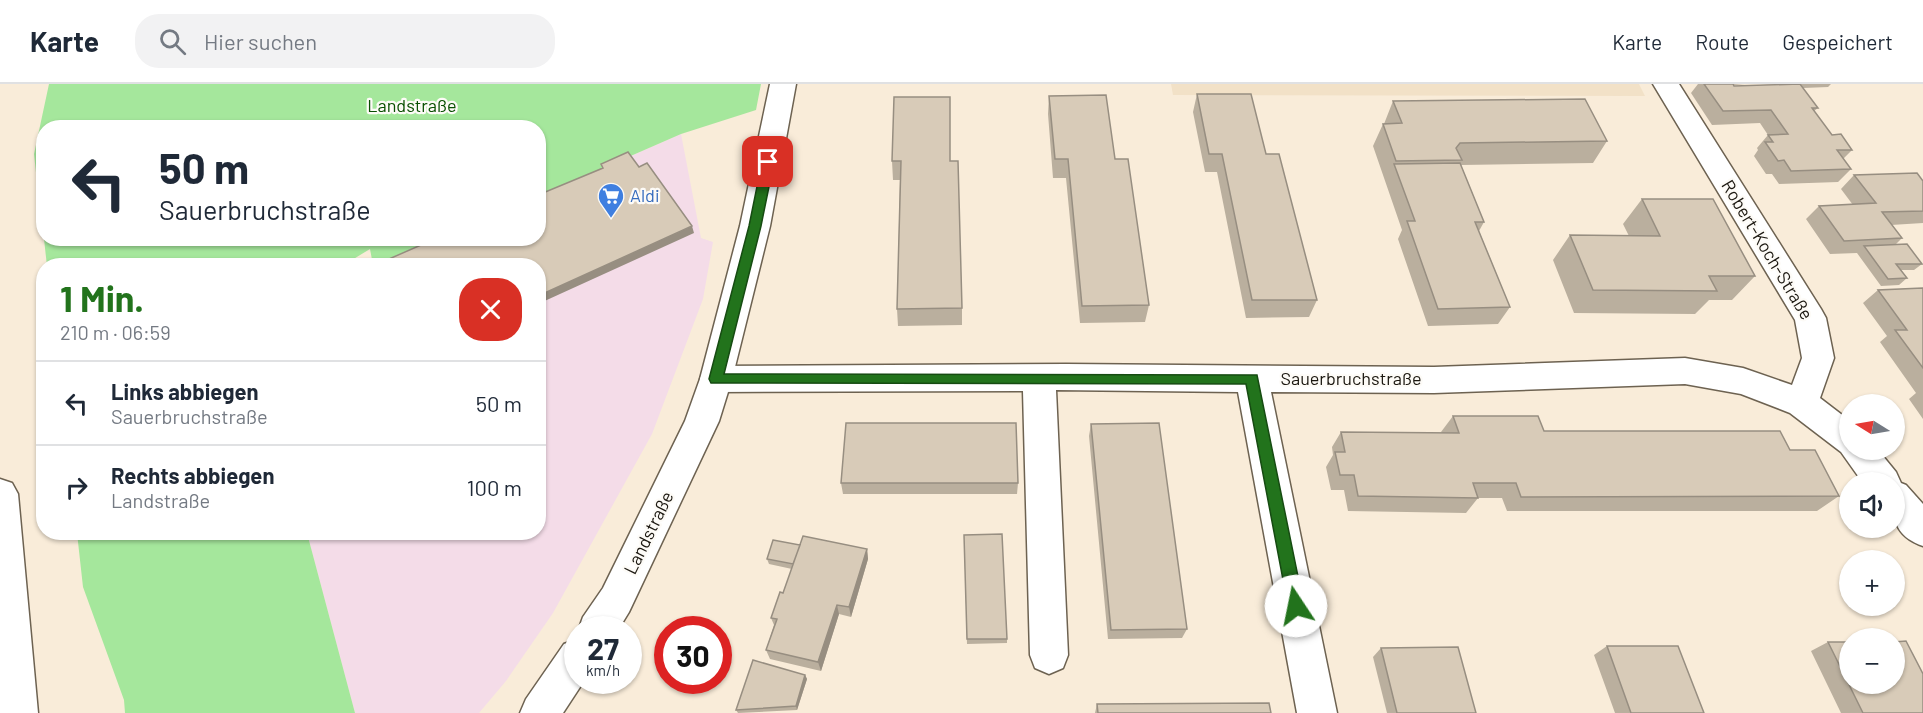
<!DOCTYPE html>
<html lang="de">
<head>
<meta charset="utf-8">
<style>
  :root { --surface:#fff; --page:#f2f2f3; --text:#1f2937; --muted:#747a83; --line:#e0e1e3; --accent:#22731c }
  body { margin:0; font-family:Barlow,sans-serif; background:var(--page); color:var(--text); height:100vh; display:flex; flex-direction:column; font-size:22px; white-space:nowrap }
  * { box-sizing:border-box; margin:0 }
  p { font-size:20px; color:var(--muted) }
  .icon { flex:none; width:33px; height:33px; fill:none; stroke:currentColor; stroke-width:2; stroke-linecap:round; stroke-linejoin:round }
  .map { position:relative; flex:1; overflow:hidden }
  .panel { position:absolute; left:36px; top:174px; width:510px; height:282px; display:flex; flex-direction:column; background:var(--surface); border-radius:24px; box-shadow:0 2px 4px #0004 }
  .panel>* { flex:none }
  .hud { position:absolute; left:36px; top:36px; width:510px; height:126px; border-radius:24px; box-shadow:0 2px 4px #0004; background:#fff; color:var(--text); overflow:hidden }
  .needle { width:39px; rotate:281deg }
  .controls { position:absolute; left:1839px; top:310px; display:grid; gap:12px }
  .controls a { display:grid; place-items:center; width:66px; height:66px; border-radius:50%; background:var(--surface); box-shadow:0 2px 4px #0004; font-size:30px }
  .speed { position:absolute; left:564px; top:532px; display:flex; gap:12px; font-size:30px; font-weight:700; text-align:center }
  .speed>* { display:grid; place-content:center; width:78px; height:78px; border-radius:50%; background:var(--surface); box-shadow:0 2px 4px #0004; line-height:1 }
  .speed small { font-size:15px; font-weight:400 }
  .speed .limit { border:9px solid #d22; background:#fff; color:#111 }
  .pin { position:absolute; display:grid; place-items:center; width:51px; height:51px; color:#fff; margin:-26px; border-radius:12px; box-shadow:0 3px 9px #0006 }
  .me { position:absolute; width:66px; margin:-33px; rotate:349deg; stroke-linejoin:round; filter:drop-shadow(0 0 4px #0008) }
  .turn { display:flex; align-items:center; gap:21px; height:126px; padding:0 24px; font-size:27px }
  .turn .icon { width:78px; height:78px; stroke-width:2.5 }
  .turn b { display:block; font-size:42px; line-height:51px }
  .round { display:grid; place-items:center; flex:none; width:63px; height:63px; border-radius:24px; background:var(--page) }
  .overview { display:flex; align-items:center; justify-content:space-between; height:102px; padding:0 24px }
  h1 { font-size:36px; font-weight:700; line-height:45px; color:var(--accent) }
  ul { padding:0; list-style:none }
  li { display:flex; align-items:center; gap:18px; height:84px; padding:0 24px; border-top:2px solid var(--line) }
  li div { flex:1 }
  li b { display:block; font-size:22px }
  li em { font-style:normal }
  header { display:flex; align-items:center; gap:36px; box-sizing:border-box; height:84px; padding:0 30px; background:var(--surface); border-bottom:2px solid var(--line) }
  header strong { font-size:28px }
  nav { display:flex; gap:33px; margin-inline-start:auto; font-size:21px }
  .search { width:420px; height:54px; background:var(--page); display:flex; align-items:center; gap:15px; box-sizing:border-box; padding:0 21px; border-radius:24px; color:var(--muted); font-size:22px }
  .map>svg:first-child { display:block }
</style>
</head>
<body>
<header>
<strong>Karte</strong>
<div class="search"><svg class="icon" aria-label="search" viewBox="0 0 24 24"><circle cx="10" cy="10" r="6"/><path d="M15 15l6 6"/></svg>Hier suchen</div>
<nav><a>Karte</a><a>Route</a><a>Gespeichert</a></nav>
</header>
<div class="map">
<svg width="1923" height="629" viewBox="0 0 1923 629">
  <rect width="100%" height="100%" fill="#f9ecd9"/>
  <path fill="#f4dce8" d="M681,50L701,154L713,158L703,215L652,350L553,529L506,597L479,629H355L307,449L538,448L539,112Z"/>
  <path fill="#f2e1c7" d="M1171,0H1639L1645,12L1173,11Z"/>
  <path fill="#a5e79c" d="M49,0H761L756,26L681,50L539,112L538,44H44L43,154L34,70Z
    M44,155H439L373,181L370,165L342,182H47Z
    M77,449H307L355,629H125L124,616L83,503Z"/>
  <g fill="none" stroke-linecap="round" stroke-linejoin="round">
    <g stroke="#6d6251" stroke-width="3">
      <path id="minor" d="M1653,0H1679L1821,225L1826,234L1834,274L1820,314L1850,337V366H1878L1896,388L1901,399L1906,401L1923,420V462C1889,450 1894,429 1894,399H1863L1841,368L1790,329L1741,310L1685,300L1434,309L1271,308L1337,629H1297L1238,308L1056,306L1068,571L1063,584L1049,590L1035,584L1030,571L1023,307L716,308L704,304L700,295L704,286L716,282L1066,280L1434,283L1685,274L1743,284L1792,301L1802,274L1795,236Z"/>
    </g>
    <g stroke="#6d6251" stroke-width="3">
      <path id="major" d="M770,0H796L770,142L732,295L719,337L629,528L618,546L578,547L583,533L603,504L685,337L700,295L740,142Z
        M0,395L12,399L18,410L38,629H0Z
        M578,555V597H584L563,629H520L526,615L564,560Z"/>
    </g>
    <use href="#minor" fill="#fff" fill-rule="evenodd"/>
    <use href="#major" fill="#fff" fill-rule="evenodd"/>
  </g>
  <path fill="#baaf9e" d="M1698,0H1745L1733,1L1734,2L1789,0H1831L1828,3L1803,4L1818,24L1814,27L1832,51L1852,66L1843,75L1851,85L1838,98L1779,100L1772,90H1766L1754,72L1758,66L1757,64L1768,51L1760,39L1712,41L1691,9Z
    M1197,10L1317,216L1309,233L1246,234L1217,88H1205L1193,28Z
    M1049,12L1115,75L1149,221L1145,238L1080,239L1066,94H1053L1048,30Z
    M1393,17L1607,57L1593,79L1461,81L1484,138L1479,147L1510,223L1498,240L1428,242L1398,155L1402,146L1373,62L1383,40H1384Z
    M892,77H950L962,224V241L898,242L897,225L900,96H893Z
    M1854,91L1923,97V139L1891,141L1902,154L1895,161L1922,180L1914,186H1901L1907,194L1899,201L1881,202L1857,169L1830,170L1806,135L1819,122L1853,121L1841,105Z
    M1642,115L1755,192L1732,216H1709L1695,230L1574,229L1553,176L1570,151L1629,152L1623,140Z
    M1923,204V335L1909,315L1916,309L1880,258L1887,252L1863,219L1878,206Z
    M1453,332L1544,347L1790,366L1839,412L1817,427H1507L1502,414H1478L1466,429L1348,427L1344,406H1331L1326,383L1333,371L1332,363L1341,348L1442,349L1441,348Z
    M1091,340L1187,545L1182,554L1108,555L1089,352Z
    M841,399H1018L1017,410H843Z
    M964,451L1007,555V559L967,560Z
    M800,461L867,465L868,475L851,533L839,530L821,587L770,575L766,566L774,541L771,534L783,509L792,485L769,480L767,475Z
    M1828,558L1923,629H1841L1811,567Z
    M1607,562L1704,629H1615L1594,571Z
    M1381,564L1476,629H1387L1373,573Z
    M805,591L807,595L797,626L738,629L736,626Z
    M1097,620L1271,629H1095Z"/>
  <path fill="#978e81" d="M692,142L694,149L538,220V212Z
    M867,465L868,475L851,533L849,523Z
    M837,521L839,530L821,587L818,578Z
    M805,591L807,595L797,626L796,622Z"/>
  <path fill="#d8cbb8" stroke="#978e81" stroke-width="1.5" d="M1704,0H1733L1734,2L1800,0L1818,24H1812L1832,51L1841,50L1852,66H1837L1851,85L1791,87L1784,76L1778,77L1765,58H1773L1768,51L1788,50L1771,26L1723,27Z
    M1197,10H1251L1266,70H1279L1317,216H1252L1222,70H1209Z
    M1106,11L1115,75H1128L1149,221L1082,222L1068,75H1055L1049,12Z
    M894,13H950V77H958L962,224L897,225L901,77H892Z
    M1585,15L1607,57L1460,59L1456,64L1462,76L1396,77L1383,40L1402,39L1393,17Z
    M628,68L639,83L647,79L692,142L538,212V182H373L437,154H538V111L603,84L601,80Z
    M1460,79L1484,138H1475L1510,223L1438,225L1407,137H1415L1394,80Z
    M1917,89L1923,97V127L1882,128L1902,154L1844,157L1819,122L1876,119L1854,91Z
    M1642,115H1713L1755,192H1709L1717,207L1593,206L1570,151L1660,152Z
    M1907,160L1922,180H1896L1907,194L1888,195L1864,162Z
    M1923,204V284L1895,246H1907L1878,206Z
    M1453,332H1538L1544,347H1780L1790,366H1815L1839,412L1521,413L1516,399H1473L1478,414L1358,412L1354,391H1340L1335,368H1345L1341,348L1459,349Z
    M846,339H1016L1018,399H841Z
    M1159,339L1187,545L1111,546L1091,340Z
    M1002,450L1007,555H967L964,451Z
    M803,452L867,465L849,523L837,521L818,578L766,566L777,535L771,534L780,508L783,509Z
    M773,456L800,461L793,480L767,475Z
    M1906,557L1923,590V629H1863L1828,558H1850V600H1894V558Z
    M1607,562H1678L1704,629H1631Z
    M1458,563L1476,629H1397L1381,564Z
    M753,576L805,591L796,622L736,626Z
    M1269,619L1271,629H1098L1097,620Z"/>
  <path fill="#22731c" stroke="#164b12" stroke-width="1.5" d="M768,74L774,78L761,142L724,290L1257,291L1304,522L1301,527L1296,529L1290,527L1288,522L1246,300L711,299L709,295L749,142L762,78Z"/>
  <defs>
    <g id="supermarket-pin" transform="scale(1.35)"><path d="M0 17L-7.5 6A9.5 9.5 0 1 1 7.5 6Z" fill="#3f7fe0" stroke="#fdfbf7"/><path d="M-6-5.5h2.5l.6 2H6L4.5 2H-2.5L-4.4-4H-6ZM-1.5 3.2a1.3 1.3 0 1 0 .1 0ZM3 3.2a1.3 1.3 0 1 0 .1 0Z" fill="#fff"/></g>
  </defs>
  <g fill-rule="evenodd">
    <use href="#supermarket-pin" x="611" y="112"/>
  </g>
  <g text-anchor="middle" stroke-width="4.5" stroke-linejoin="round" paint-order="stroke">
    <g font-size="18" fill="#084f01" stroke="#fdfbf7">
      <text x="412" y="28">Landstraße</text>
    </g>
    <g font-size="18" fill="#366cbe" stroke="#fdfbf7" text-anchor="start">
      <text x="630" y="118">Aldi</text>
    </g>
    <g font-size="18" fill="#1b1710" stroke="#fdfbf7">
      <text transform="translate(1767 166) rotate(59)" y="6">Robert-Koch-Straße</text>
      <text x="1351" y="301">Sauerbruchstraße</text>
      <text transform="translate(649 449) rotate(-64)" y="6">Landstraße</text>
    </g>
  </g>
</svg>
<div class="controls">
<a><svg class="needle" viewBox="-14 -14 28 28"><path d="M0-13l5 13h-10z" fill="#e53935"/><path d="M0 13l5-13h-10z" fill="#747a83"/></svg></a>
<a><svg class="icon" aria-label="sound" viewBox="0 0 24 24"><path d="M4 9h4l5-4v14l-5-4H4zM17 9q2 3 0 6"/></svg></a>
<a>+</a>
<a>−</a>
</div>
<div class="speed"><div>27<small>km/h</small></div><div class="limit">30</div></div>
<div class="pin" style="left:768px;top:78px;background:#d93025"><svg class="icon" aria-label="arrive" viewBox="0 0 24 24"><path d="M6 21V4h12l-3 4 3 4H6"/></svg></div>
<svg class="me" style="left:1296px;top:522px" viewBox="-20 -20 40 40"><circle r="19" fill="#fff"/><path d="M0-13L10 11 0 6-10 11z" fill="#22731c"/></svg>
<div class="hud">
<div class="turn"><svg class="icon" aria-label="left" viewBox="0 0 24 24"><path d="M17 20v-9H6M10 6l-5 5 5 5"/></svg><div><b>50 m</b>Sauerbruchstraße</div></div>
</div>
<section class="panel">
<div class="overview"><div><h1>1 Min.</h1><p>210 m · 06:59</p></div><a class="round" style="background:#d93025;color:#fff"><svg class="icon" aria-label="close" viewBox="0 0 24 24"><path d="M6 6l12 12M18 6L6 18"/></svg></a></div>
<ul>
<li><svg class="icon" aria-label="left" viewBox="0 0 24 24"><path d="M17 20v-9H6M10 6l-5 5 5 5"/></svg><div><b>Links abbiegen</b><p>Sauerbruchstraße</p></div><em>50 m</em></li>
<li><svg class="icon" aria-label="right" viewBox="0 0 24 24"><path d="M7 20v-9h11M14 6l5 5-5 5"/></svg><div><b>Rechts abbiegen</b><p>Landstraße</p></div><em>100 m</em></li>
</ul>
</section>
</div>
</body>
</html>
